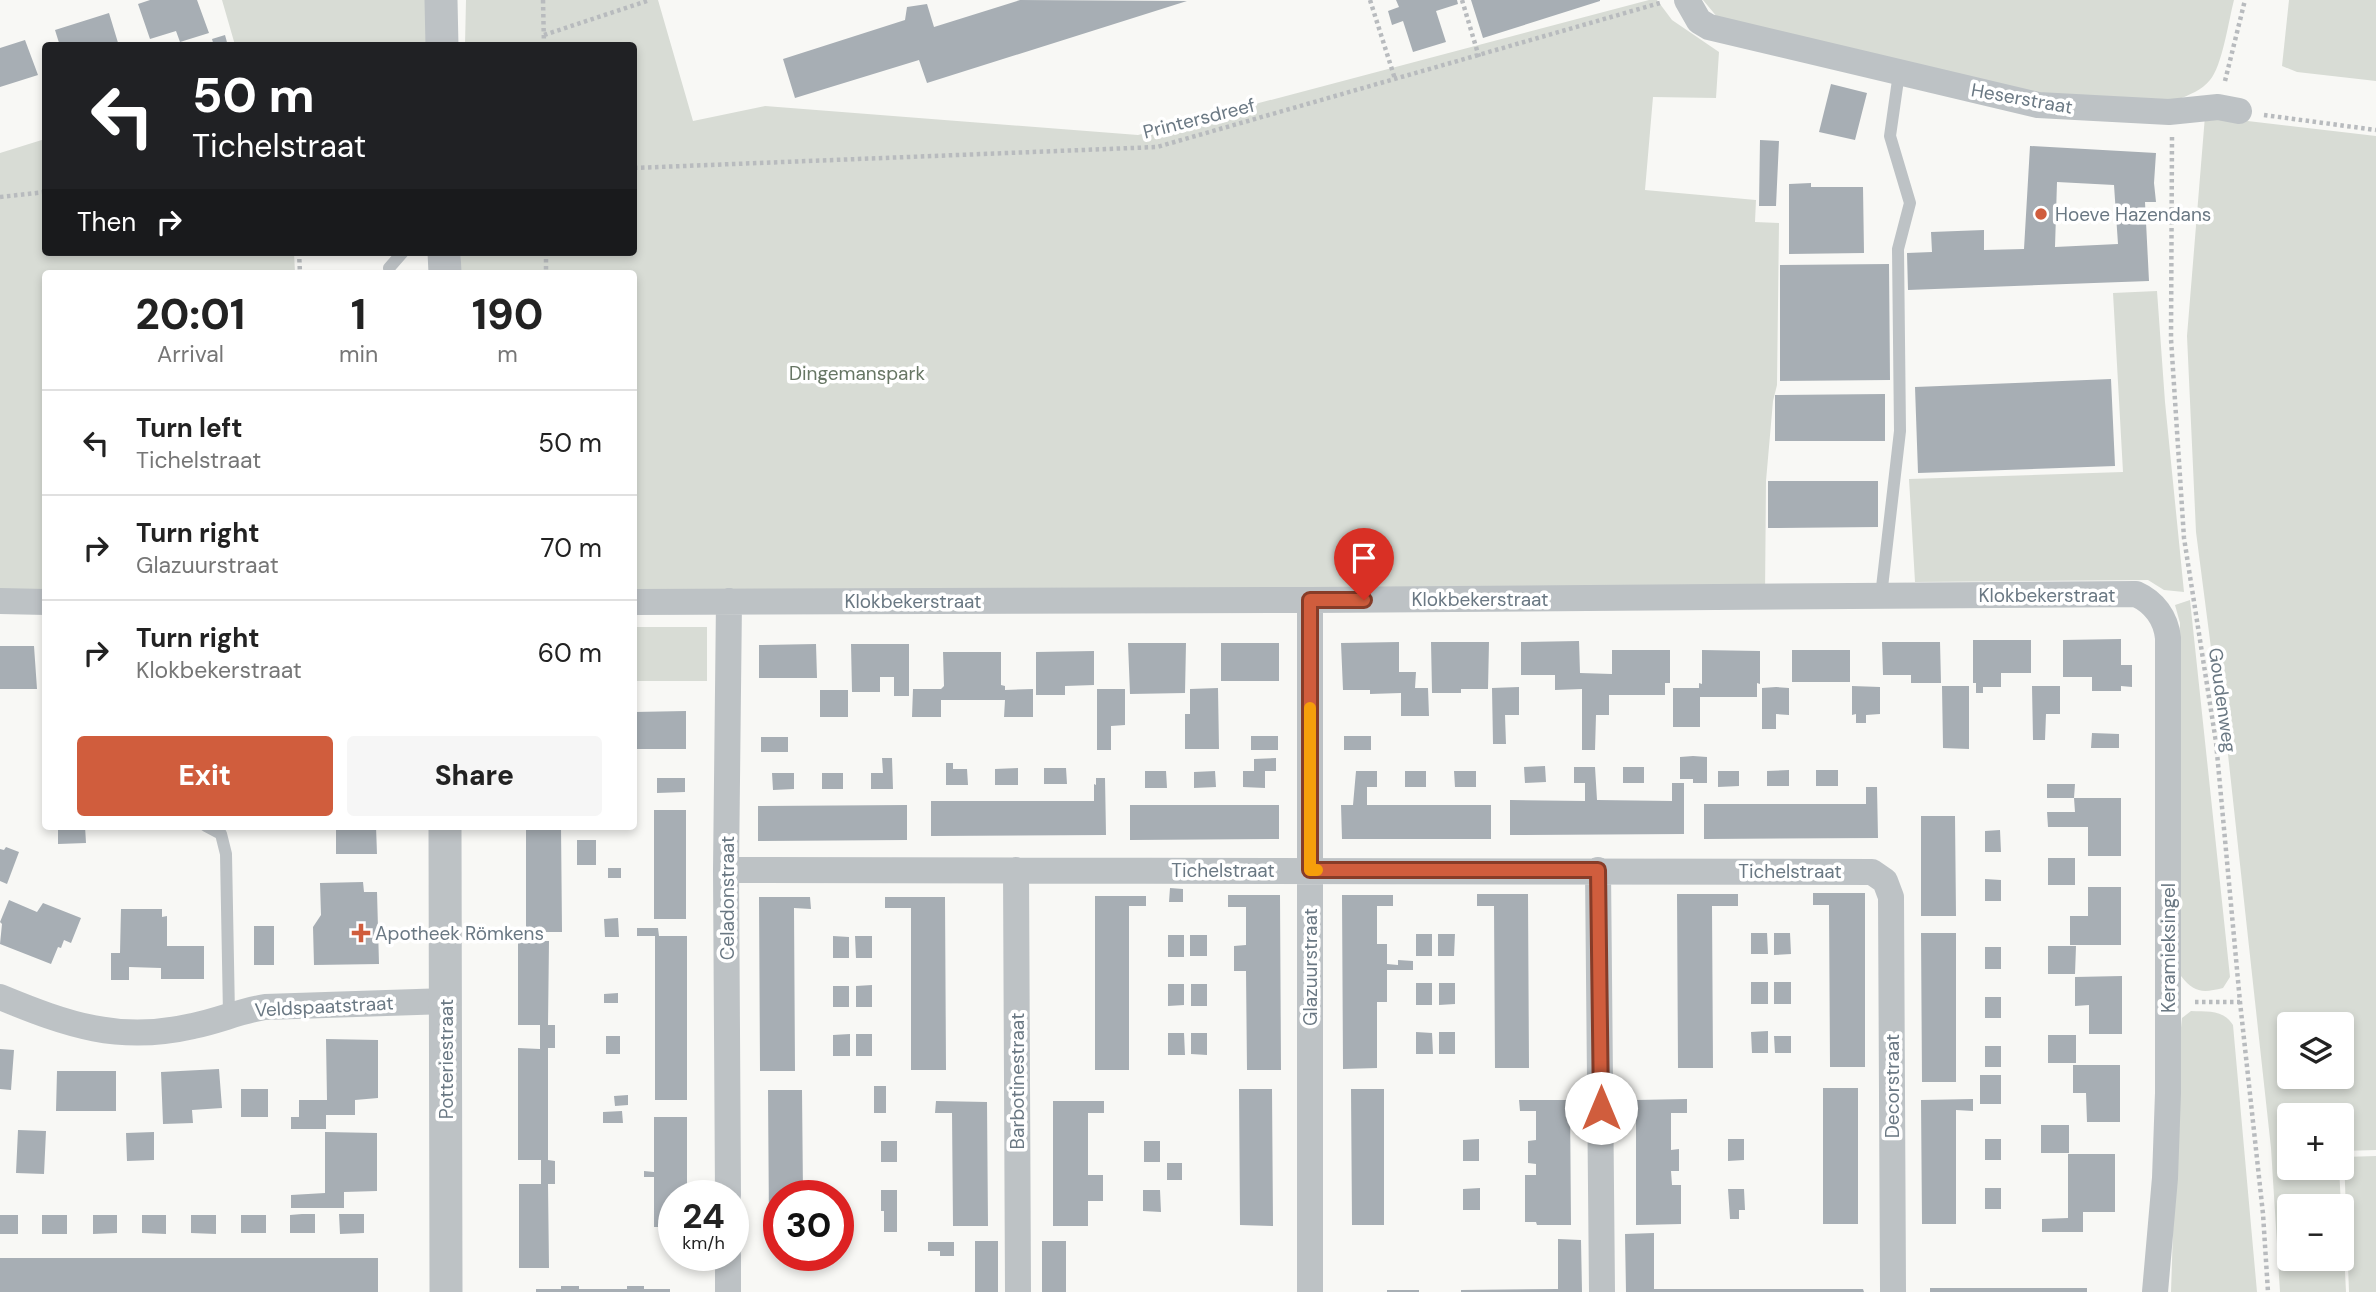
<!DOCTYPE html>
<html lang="en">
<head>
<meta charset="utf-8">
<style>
  :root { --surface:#fff; --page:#f6f6f6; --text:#222; --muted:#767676; --line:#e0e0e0; --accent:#d05d3d }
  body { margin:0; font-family:"DM Sans",sans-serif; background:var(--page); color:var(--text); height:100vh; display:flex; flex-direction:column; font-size:26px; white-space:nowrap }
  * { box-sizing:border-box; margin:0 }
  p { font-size:23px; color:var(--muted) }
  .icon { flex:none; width:38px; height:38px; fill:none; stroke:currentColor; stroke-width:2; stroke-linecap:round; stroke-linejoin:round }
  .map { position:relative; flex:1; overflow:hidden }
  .panel { position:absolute; left:42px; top:270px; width:595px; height:560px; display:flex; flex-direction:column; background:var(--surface); border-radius:7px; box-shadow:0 4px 10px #0003 }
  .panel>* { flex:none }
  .banner { position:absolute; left:42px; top:42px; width:595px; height:214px; border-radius:7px; box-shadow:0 4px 10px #0003; background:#202124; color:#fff; overflow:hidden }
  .controls { position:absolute; left:2277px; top:1012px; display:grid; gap:14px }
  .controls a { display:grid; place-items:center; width:77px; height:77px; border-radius:7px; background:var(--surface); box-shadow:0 4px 10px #0003; font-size:35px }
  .speed { position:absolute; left:658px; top:1180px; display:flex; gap:14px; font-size:35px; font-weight:700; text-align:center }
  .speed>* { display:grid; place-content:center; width:91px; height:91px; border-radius:50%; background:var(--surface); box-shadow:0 4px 10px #0003; line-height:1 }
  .speed small { font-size:18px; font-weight:400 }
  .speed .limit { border:10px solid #d22; background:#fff; color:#111 }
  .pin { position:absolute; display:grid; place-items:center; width:60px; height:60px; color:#fff; margin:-72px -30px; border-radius:50% 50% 50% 0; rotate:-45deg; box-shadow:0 0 7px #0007 }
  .pin .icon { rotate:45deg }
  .me { position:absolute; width:77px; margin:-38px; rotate:0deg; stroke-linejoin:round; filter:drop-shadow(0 0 5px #0008) }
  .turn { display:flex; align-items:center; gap:24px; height:147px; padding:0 35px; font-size:32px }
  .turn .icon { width:91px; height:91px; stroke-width:2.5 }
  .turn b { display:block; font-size:49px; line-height:60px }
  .then { display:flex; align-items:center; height:66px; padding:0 35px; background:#0003; gap:14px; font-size:26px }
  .eta { display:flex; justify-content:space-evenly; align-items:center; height:119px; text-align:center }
  .eta b { font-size:42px; font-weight:800; line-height:49px }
  .button { display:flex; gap:14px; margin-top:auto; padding:14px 35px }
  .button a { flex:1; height:80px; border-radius:7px; background:var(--accent); color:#fff; font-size:28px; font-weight:800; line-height:80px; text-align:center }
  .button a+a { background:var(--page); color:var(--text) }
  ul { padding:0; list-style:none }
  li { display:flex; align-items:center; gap:21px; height:105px; padding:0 35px; border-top:2px solid var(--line) }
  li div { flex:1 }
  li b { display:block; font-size:26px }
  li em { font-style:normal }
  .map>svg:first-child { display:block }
</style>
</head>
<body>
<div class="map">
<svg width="2376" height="1292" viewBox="0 0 2376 1292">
  <rect width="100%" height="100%" fill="#f8f8f5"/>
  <path fill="#d8dcd5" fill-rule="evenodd" d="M222,0H426L428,45H235Z
    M466,0H658L693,121L765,106L1138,135L1649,0H1657L1672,20L1719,52L1716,98L1653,97L1645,190L1756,200L1755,222L1779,223L1777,385L1773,401L1766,481L1765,596L634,599V273H461V252H634V46L465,45Z
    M1703,0H2234C2229,19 2222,67 2210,80C2202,90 2189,95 2177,100L2041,95L1723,24Z
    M2289,0H2376V81L2297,72L2282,66Z
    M2205,116L2376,136V1150L2342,1151V1115H2289V1167H2339L2341,1206H2289V1258H2342V1210L2346,1292H2280L2271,1148L2225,727L2211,648L2196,532L2187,336ZM2289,1024H2342V1076H2289Z
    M45,139L46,252H294L295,273H46L45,600H0V153Z
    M2157,291L2165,402L2184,592L2164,590L2148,580L1915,582L1909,479L2123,472L2113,293Z
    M2190,600L2230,977L2223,988C2203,993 2194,993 2181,976L2180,623L2175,605Z
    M634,627H707V681H634Z
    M2191,1011C2208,1012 2223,1009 2233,1025L2257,1292H2171L2179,1046L2182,1018Z
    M2376,1156V1292H2349L2344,1157Z"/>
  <path fill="#a7aeb4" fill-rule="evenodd" d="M150,0H197L209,33L180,42L176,31L150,39L138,4Z
    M1020,0L1187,1L927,83L919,60L795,98L783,59L905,20L907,7L927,4L934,27Z
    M1396,0H1457L1458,4L1436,11L1446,42L1413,52L1403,21L1392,25L1388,11L1399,7Z
    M1471,0H1600V1L1483,38Z
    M109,13L119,46H60L55,30Z
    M225,35L228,46H214L212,39Z
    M25,40L38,75L0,87V48Z
    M1831,84L1867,93L1855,140L1819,132Z
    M1760,140L1779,141L1776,206H1759Z
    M2030,146L2156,153L2154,183L2156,202H2145L2149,281L1908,290L1907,253L1932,252L1931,232L1984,230V250L2024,249ZM2057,182L2114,185L2118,244L2055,247Z
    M1811,183V187H1863L1864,253L1789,254V184Z
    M1889,264L1890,380L1780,381V265Z
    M2111,379L2115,466L1918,473L1915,387Z
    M1885,394V441H1775V395Z
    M1768,481H1878V527L1768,528Z
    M2121,639V665H2132V687L2121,686V691H2092V677H2063V640Z
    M1973,640H2031V673H2001V687H1983V693H1976V683H1973Z
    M1579,641L1580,673L1612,674V650H1670V683H1665V695H1609V715H1596L1595,750H1582V689L1555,690V675H1521V642Z
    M1399,642V672H1416L1415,688H1428L1429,716H1401V693L1370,694V690H1343L1341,643Z
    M1431,642H1489L1488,689H1461V693H1432Z
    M1882,642H1940L1941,683H1911V675H1883Z
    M1128,643H1186L1185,693L1130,694Z
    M1221,643H1279V681H1221Z
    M816,644L817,678H759V645Z
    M851,644H909V696H894V677H880V692H852Z
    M0,646H34L37,689H0Z
    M1702,650L1760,651V684L1757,683V697H1700V727H1673V688H1699V683L1702,684Z
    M1792,650H1850V682H1792Z
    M1094,651V685L1065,686V695H1036V652Z
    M943,652H1001V685L1005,686V690L1033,689V717H1004L1005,700H941V717H912L913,689H941L944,686Z
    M1852,686L1880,687V714L1866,715V723H1856V714L1852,715Z
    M1942,686H1969V749L1943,748Z
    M2032,686H2060V714H2046L2045,740H2033Z
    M1519,687V715H1505L1506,744H1493L1492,688Z
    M1776,687L1789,688V715L1776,714V729H1762V688Z
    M1218,688L1219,749H1185V714H1190V689Z
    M1097,689H1125V725L1111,726V750H1097Z
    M820,690H848V717H820Z
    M686,711V749H634V712Z
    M2092,733L2119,734V748H2091Z
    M1251,736H1278V750H1251Z
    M1344,736H1371V750H1344Z
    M761,737H788V752H761Z
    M1693,756L1707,757V783H1693V779H1680V757Z
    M882,758H892L893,789H871V773H883Z
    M1276,758V771H1265V788L1243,787V771H1254V759Z
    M946,763H953V769H967L968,785H946Z
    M1545,766L1546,782L1525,783L1524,767Z
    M1574,767H1595L1597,800L1672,801V783H1684V834L1510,835V800L1585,801V783H1574Z
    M1623,767H1644V783H1623Z
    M1018,768V785H995V769Z
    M1044,768H1066L1067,784H1044Z
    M1789,770V786H1767V771Z
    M1816,770H1838V786H1816Z
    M1145,771H1166L1167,788H1145Z
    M1215,771L1216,787L1194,788V772Z
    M1356,771H1377V787H1367V805H1491V839H1342L1341,805H1353Z
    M1405,771H1426V787H1405Z
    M1454,771H1476V787H1455Z
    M1718,771H1739V786L1718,787Z
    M772,773H794V789L773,790Z
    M822,773H843V789H822Z
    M657,778H685V792L657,793Z
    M1096,778H1105L1106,835L931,836V801H1094V784L1096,785Z
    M2047,784H2075L2074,798H2047Z
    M1866,787H1877L1878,838L1704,839V804H1866Z
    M2074,798H2121V856H2088V827H2048L2047,812H2075Z
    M907,805V840L758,841V806Z
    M1130,805H1279V839L1130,840Z
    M654,810H686V919H654Z
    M1921,816H1955L1956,916H1921Z
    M58,826H85L86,843L58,844Z
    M336,826H376L377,854H336Z
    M526,826H561L562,932H526Z
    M2000,830L2001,852H1985V831Z
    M577,840H596V865H577Z
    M6,847L19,852L7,884L0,881V849L4,850Z
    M2048,858H2075V885H2048Z
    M608,868H621V878H608Z
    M1985,879L2001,880V901H1985Z
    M363,882L364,892H377L379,964L314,965L313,927L321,915L320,883Z
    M2088,887H2121V945H2070V916H2088Z
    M1170,888L1183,889V902H1169Z
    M1813,893H1865V1067H1830L1829,905H1813Z
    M1477,894H1528L1529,1068H1495L1494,906H1477Z
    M1677,894H1738V906H1712L1713,1068H1678Z
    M1228,895H1280L1281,1070H1247L1246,971H1234V946L1246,945V907H1228Z
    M1342,895H1393V906H1377V944H1387V964L1398,965V960L1413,961V970H1387V1002H1377V1068L1343,1069Z
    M1095,896H1146V906H1129V1070H1095Z
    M759,897H810L811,909L794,908L795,1071H760Z
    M885,897H945L946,1070H911V908H885Z
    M9,900L37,912L43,903L81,918L71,943L64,940L61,948L58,947L51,964L0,944L2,924L0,922Z
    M121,909H162V917L167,916V946H204V979H161V968L129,967V980H111V953H120Z
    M618,918L619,937H605L604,919Z
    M254,926H274V965H254Z
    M637,928H658L659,936H687V1100H655V936H637Z
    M1751,933H1767L1768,954H1751Z
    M1774,933H1790L1791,954L1774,955Z
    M1921,933H1956V1082H1922Z
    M1416,934H1432V956H1416Z
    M1438,934H1455L1454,956H1438Z
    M1168,935H1184V957H1168Z
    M1190,935H1207V956H1190Z
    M833,936L849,937V958H833Z
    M855,936H872V958H856Z
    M518,941H549L548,1025H555V1048H548V1160L555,1161V1184H548L549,1268H519V1184H541V1160H518V1048L540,1049V1025H518Z
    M2048,946H2076L2075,974H2048Z
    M1985,947H2001V969H1985Z
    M2122,976V1034H2089V1005L2075,1006V977Z
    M1751,982H1768V1004H1751Z
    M1774,982H1791V1004H1774Z
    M1416,983H1432V1005H1416Z
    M1439,983H1455V1004L1439,1005Z
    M1168,984H1184V1005L1168,1006Z
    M1191,984H1207V1006H1191Z
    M872,985V1007H856V986Z
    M833,986H849V1007H833Z
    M618,993V1003H604V994Z
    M1985,997H2001V1018H1985Z
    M1768,1031V1053H1752L1751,1032Z
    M1416,1032L1432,1033L1433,1054H1416Z
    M1439,1032H1455V1054H1439Z
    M1168,1033H1184L1185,1055H1168Z
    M1191,1033H1207V1055L1191,1054Z
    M850,1034V1056H833V1035Z
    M856,1034H872V1056H856Z
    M2048,1035H2076V1063H2048Z
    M606,1036H620V1054H606Z
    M1774,1036H1791V1053H1775Z
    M326,1039L378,1040V1098L355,1100V1115H326V1129H291V1117H299V1100H327Z
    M1985,1046H2001V1067H1985Z
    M0,1049L14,1050L11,1090L0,1089Z
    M2073,1065H2120V1122H2087L2086,1093H2073Z
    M219,1069L222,1108L192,1110L193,1123L163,1124L161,1072Z
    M57,1071H116V1111H56Z
    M1980,1075H2001V1104H1980Z
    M874,1086H886V1113H874Z
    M1823,1088H1858V1224H1823Z
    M241,1089H268V1117H241Z
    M1239,1089H1272L1273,1226L1240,1225Z
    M1351,1089H1384V1225H1352Z
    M768,1090H802L803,1195H779V1226H769Z
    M628,1095V1105L615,1106L614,1096Z
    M1687,1099V1113H1671V1150L1679,1149V1171H1671L1672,1185H1681V1224L1636,1225V1100Z
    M1973,1099V1111L1956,1110V1224H1922L1921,1100Z
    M1519,1100H1570L1571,1225H1537L1536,1222H1525V1175H1536V1164L1528,1163V1141L1536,1140V1111H1520Z
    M936,1101L987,1102L988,1226H953L952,1113H935Z
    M1053,1101H1104V1113H1088V1175H1103V1201H1088V1226H1053Z
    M622,1111L623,1123H603V1112Z
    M654,1117H687V1195H674V1227H654V1177H644V1171L654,1172Z
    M2041,1125H2069V1153H2041Z
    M18,1130L46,1131L44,1174L16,1173Z
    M154,1132V1160L127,1161L126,1133Z
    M325,1132L377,1133V1191L344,1192V1208H291V1195L325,1193Z
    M1479,1139V1161H1463V1140Z
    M1728,1139H1744V1160L1728,1161Z
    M1985,1139H2001V1160H1985Z
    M881,1141H897V1162H881Z
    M1144,1141H1160V1162H1144Z
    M2068,1154H2115V1212H2083V1232H2042V1219L2068,1218Z
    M1167,1163H1182V1180H1167Z
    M1480,1188V1210H1463V1189Z
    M1985,1188H2001V1209H1985Z
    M1728,1189H1744L1745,1210H1739V1219H1730Z
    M881,1190H897V1232H884V1211H881Z
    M1143,1190H1160L1161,1212L1143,1211Z
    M302,1214H315V1233H290V1215Z
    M339,1214H364V1233L340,1234Z
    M0,1215H18V1234H0Z
    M42,1215H67V1234H42Z
    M93,1215H117V1233L93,1234Z
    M142,1215H166V1234L142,1233Z
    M191,1215H216V1234L191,1233Z
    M241,1215H266V1233H241Z
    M1654,1233V1289H1863L1864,1292H1626L1625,1234Z
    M1558,1239L1581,1240L1582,1292H1461V1290L1558,1289Z
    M975,1241H998V1292H975Z
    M1042,1241H1066V1292H1042Z
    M928,1242H954V1256H940V1251H928Z
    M0,1258H378V1292H0Z
    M561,1286H579V1289H627V1286H644V1289H670V1292H536V1289H561Z
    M1930,1288H2087V1292H1930Z
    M1387,1290H1419V1292H1387Z"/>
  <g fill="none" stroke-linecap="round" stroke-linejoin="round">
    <path stroke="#b8bbbe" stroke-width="4.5" stroke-dasharray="3.5 3.5" stroke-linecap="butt" d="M543,0L544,46
      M1370,0L1395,79
      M1462,0L1479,57
      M544,35L650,0
      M2225,81L2245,0
      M2264,115L2376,130
      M2172,137L2171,339L2184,538L2216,742L2240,1002L2263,1214L2268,1292
      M634,168L1157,147L1660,3
      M0,197L46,192
      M299,252L300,273
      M546,252V273
      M2195,1002H2240"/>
    <path stroke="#bdc2c5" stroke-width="12" d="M390,273L389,268L403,252
      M1881,596L1900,431L1898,249L1910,203L1890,136L1899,73
      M206,826L221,834L226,854L229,1015"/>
    <path stroke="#bdc2c5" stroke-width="26" d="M1687,0L1699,21L1709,27L2038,105L2169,112L2218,107L2239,111
      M1310,600V1292
      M0,601L46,602
      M634,602L1310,600L2136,594C2154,602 2166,618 2168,638V1093L2165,1178L2155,1292
      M726,870L1872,872L1885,881L1891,897L1893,1292
      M1016,870L1018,1292
      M1598,870L1602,1292
      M0,997C68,1025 119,1043 193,1026C218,1021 240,1011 265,1007L447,1001
      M728,1195L726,870L729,601
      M728,1255V1292"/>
    <path stroke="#bdc2c5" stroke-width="33" d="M441,0L442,46
      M444,252L445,273
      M445,826L446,1292"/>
  </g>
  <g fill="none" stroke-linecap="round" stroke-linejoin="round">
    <g stroke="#873c28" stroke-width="18">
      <path id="route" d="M1364,600H1310V870H1598L1601,1108"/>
    </g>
    <use href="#route" stroke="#d05d3d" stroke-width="12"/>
    <path stroke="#f59e0b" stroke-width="12" d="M1310,708V870H1317"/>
  </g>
  <g fill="#d05d3d" stroke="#fff" stroke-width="2.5">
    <circle cx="2041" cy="214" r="7"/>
    <path d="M357.5 922.5h7v7h7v7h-7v7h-7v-7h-7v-7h7z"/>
  </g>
  <g text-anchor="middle" stroke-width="7" stroke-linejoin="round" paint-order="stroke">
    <g font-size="19" fill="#6a7883" stroke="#fff">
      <text transform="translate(2022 98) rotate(10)" y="7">Heserstraat</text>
      <text transform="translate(1199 118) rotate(-14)" y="7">Printersdreef</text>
      <text x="2047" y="602">Klokbekerstraat</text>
      <text x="1480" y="606">Klokbekerstraat</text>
      <text x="913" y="608">Klokbekerstraat</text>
      <text transform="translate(2223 700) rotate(82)" y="7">Goudenweg</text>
      <text x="1223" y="877">Tichelstraat</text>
      <text x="1790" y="878">Tichelstraat</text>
      <text transform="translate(727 898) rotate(-90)" y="7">Celadonstraat</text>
      <text transform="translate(2168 948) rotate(-90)" y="7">Keramieksingel</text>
      <text transform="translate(1310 967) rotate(-90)" y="7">Glazuurstraat</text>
      <text transform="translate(324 1006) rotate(-3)" y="7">Veldspaatstraat</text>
      <text transform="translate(446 1059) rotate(-90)" y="7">Potteriestraat</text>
      <text transform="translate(1017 1081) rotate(-90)" y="7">Barbotinestraat</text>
      <text transform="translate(1892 1086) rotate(-90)" y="7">Decorstraat</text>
    </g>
    <g font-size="19" fill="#6a7883" stroke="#fff" text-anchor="start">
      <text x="2055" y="221">Hoeve Hazendans</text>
      <text x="375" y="940">Apotheek Römkens</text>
    </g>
    <g font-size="19" fill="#677664" stroke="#fff">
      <text x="857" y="380">Dingemanspark</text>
    </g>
  </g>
</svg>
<div class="controls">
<a><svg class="icon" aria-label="layers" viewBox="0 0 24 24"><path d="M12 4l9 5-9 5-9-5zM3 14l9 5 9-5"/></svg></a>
<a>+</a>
<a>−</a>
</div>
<div class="speed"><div>24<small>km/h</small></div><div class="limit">30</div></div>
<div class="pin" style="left:1364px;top:600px;background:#d93025"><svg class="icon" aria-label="arrive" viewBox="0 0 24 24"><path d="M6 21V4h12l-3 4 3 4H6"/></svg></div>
<svg class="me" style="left:1601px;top:1108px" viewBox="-20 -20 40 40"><circle r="19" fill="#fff"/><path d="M0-13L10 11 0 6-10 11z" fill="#d05d3d"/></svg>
<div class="banner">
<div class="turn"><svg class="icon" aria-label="left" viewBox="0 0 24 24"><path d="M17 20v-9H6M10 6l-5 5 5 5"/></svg><div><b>50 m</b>Tichelstraat</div></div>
<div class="then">Then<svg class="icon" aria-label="right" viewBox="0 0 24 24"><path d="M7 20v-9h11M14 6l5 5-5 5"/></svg></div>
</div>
<section class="panel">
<div class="eta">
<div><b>20:01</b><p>Arrival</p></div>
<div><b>1</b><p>min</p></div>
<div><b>190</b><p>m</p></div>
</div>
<ul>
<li><svg class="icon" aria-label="left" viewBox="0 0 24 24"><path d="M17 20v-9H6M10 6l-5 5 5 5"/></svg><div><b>Turn left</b><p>Tichelstraat</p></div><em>50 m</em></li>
<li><svg class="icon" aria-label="right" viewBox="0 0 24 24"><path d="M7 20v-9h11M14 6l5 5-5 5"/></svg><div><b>Turn right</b><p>Glazuurstraat</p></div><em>70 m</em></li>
<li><svg class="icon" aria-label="right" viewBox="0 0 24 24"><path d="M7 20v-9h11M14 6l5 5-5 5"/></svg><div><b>Turn right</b><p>Klokbekerstraat</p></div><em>60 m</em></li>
</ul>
<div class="button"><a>Exit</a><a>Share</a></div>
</section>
</div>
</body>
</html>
